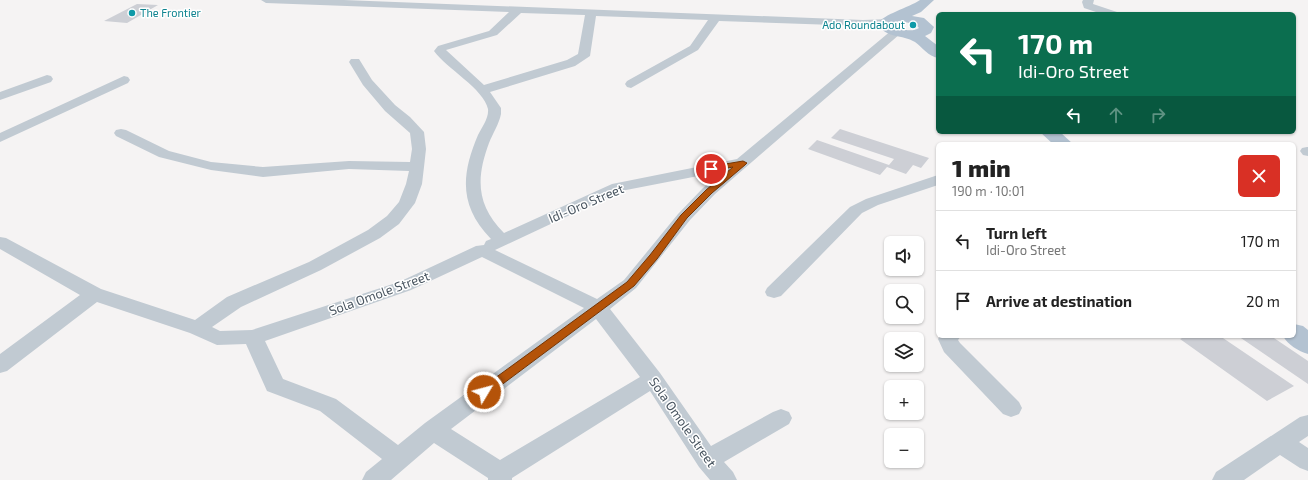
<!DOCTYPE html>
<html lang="en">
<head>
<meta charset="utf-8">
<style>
  :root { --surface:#fff; --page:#f2f2f2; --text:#222; --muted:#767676; --line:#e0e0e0 }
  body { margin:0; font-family:"Exo 2",sans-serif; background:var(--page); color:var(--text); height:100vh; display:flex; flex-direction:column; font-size:15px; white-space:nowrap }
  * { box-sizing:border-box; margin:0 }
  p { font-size:13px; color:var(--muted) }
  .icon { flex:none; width:22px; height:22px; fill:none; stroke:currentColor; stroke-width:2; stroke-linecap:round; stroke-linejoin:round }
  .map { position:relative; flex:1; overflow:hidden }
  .side { position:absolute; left:936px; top:142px; width:360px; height:196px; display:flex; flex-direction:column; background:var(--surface); border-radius:6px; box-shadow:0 1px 3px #0004 }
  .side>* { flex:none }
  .hud { position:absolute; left:936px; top:12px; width:360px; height:122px; border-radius:6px; box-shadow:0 1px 3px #0004; background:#0b6e4f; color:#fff; overflow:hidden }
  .fabs { position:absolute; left:884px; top:236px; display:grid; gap:8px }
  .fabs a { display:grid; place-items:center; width:40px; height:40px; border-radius:6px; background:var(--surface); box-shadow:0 1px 3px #0004; font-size:20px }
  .pin { position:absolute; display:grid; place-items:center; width:34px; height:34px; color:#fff; margin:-17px; border:2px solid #fff; border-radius:50%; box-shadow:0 1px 4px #0007 }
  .me { position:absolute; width:44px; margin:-22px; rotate:53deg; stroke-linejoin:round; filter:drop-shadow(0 0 3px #0008) }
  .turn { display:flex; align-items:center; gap:14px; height:84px; padding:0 16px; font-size:18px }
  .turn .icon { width:52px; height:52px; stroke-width:2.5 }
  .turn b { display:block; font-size:28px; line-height:34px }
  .lanes { display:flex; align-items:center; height:38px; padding:0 16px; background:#0003; justify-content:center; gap:20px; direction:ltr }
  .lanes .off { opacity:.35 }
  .round { display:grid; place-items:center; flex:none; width:42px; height:42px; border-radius:6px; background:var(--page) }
  .headline { display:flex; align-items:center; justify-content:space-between; height:68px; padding:0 16px }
  h1 { font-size:24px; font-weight:800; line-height:30px }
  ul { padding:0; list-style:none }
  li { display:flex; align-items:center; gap:12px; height:60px; padding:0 16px; border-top:1px solid var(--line) }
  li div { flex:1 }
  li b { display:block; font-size:15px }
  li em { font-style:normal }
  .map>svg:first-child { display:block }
</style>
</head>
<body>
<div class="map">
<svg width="1308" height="480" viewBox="0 0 1308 480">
  <rect width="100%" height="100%" fill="#f5f3f3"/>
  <path fill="#cdcfd5" d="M137,4L158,5L127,23L104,21Z
    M840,129L929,158L921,168L913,165L906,174L887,167L880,175L808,149L817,140L889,165L894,159L831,138Z
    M1186,336H1220L1294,386L1267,401L1180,339Z
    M1238,336H1271L1308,361V384Z"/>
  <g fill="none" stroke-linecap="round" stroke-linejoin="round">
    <path fill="#c1cad2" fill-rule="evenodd" d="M261,0H344L863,20L891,19L892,21L891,23L863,26L719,21L698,50L631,88L627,87L625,84L627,81L690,46L708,20L596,16L590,56L575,66L490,92L501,108V114C499,124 493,133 489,143C476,178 476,205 504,233L612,184L737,159L892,30H900L901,32L900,34L715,194L690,220L636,288L610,309L660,373L711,446L773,412L781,409L789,412L792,418L789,424L724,462L733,472L737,480H710L699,467L650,391L512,478V480H488V478L434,443L391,480H362L366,472L382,459L320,411L267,391L246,344L217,345L190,333L97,302L7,371L0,373V354L80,295L0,249V237L6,238L101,289L195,320L227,297L309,262L368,230L387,216L399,202L406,184L409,171L349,169L263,177L211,170L159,157L116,136L114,133L116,130L121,129L126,130L169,151L211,162L263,167L349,161L410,162L412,149L410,133L385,111L363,85L349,62L351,59H359L372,80L395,105L410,117L424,132L426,149L424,167L422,184L415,203L399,224L380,238L321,270L241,307L212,327L220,331L252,330L399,282L476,246L484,245L486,241L491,239C459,206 461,175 478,135C482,127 489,118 488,109C484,89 446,68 434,51L438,46L489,31L509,12L266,3ZM521,13L585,15L578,54L567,60L484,85L446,50L497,35ZM724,171L703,188L678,214L624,280L597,299L495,250L621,191ZM482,257L584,308L425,423L398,445L336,399L283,379L265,341L411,290ZM596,319L640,377L500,460L451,429Z
      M1083,0H1094L1093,4L1117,12L1118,14H1102L1084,8L1082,2Z
      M47,75L51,76L53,79L51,82L0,100V92Z
      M124,76L128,77L130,80L128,83L0,142V133Z
      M1307,147H1308V156L1303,155L1300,151L1302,148Z
      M938,175V185L878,205L862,213L781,296L774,298L767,296L765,292L767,288L850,207L866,199Z
      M940,336H961L958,340L960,343L1019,402L1022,408L1019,414L1011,417L1003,414L944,352L938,339Z
      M1308,415V436L1299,442L1308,448V471L1300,468L1280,455L1244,480H1212L1216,472L1300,417Z"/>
    <path fill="#b3c2d1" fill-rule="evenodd" d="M920,0H934L921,12L912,16L924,18L934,27L931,33L925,36L938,46V58C928,56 923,48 915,42C902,34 887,39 877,24C884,14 908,8 920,0ZM899,21L915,24L919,28C911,33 899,29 891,24Z
      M1040,132H1060L1073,144H1053Z
      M1294,324L1303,326L1308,330V354C1298,351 1288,345 1283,336H1294Z"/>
  </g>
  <path fill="#b45309" stroke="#753606" d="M743,161L747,163L745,165L712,193L687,218L657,259L634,286L488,395L484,396L480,395L478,392L480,389L627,282L650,255L681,215L706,190L733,167L711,171H708V167Z"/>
  <g fill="#0f9aa8" stroke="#fff" stroke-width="1.5">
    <circle cx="132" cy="13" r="4"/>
    <circle cx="913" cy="25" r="4"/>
  </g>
  <g text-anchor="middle" stroke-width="3" stroke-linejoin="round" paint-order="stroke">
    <g font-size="11" fill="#0d838f" stroke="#fff" text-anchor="start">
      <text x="140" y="17">The Frontier</text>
      <text x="905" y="29" text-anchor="end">Ado Roundabout</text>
    </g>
    <g font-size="13" fill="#4a5661" stroke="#fff">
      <text transform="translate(586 203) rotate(-23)" y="5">Idi-Oro Street</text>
      <text transform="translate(379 293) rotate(-20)" y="5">Sola Omole Street</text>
      <text transform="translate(683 422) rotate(55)" y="5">Sola Omole Street</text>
    </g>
  </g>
</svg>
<div class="fabs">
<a><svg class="icon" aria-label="sound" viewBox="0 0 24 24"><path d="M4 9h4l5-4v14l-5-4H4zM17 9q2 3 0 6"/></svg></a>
<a><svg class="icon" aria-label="search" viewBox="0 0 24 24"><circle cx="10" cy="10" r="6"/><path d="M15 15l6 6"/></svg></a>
<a><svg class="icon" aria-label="layers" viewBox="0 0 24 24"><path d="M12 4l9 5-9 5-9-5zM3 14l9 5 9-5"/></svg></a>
<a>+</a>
<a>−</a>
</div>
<div class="pin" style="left:711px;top:169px;background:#d93025"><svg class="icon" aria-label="arrive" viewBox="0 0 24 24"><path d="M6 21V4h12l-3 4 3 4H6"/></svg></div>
<svg class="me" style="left:484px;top:392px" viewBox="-20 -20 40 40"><circle r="17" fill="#b45309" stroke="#fff" stroke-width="3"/><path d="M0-11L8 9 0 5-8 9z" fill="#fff"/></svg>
<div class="hud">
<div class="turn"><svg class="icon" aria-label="left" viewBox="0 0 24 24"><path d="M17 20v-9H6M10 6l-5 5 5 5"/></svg><div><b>170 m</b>Idi-Oro Street</div></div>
<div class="lanes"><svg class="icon" aria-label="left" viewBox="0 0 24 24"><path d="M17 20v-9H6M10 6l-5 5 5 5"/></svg><svg class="icon off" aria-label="ahead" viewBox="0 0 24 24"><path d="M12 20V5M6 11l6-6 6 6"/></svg><svg class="icon off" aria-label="right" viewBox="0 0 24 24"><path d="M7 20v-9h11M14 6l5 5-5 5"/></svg></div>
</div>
<section class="side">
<div class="headline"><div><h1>1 min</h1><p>190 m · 10:01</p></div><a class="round" style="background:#d93025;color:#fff"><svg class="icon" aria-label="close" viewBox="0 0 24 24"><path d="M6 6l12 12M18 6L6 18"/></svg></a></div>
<ul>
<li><svg class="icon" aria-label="left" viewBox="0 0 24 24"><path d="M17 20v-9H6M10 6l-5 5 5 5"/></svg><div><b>Turn left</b><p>Idi-Oro Street</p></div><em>170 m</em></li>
<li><svg class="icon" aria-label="arrive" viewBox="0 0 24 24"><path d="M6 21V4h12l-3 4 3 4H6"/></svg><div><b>Arrive at destination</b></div><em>20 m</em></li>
</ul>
</section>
</div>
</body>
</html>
